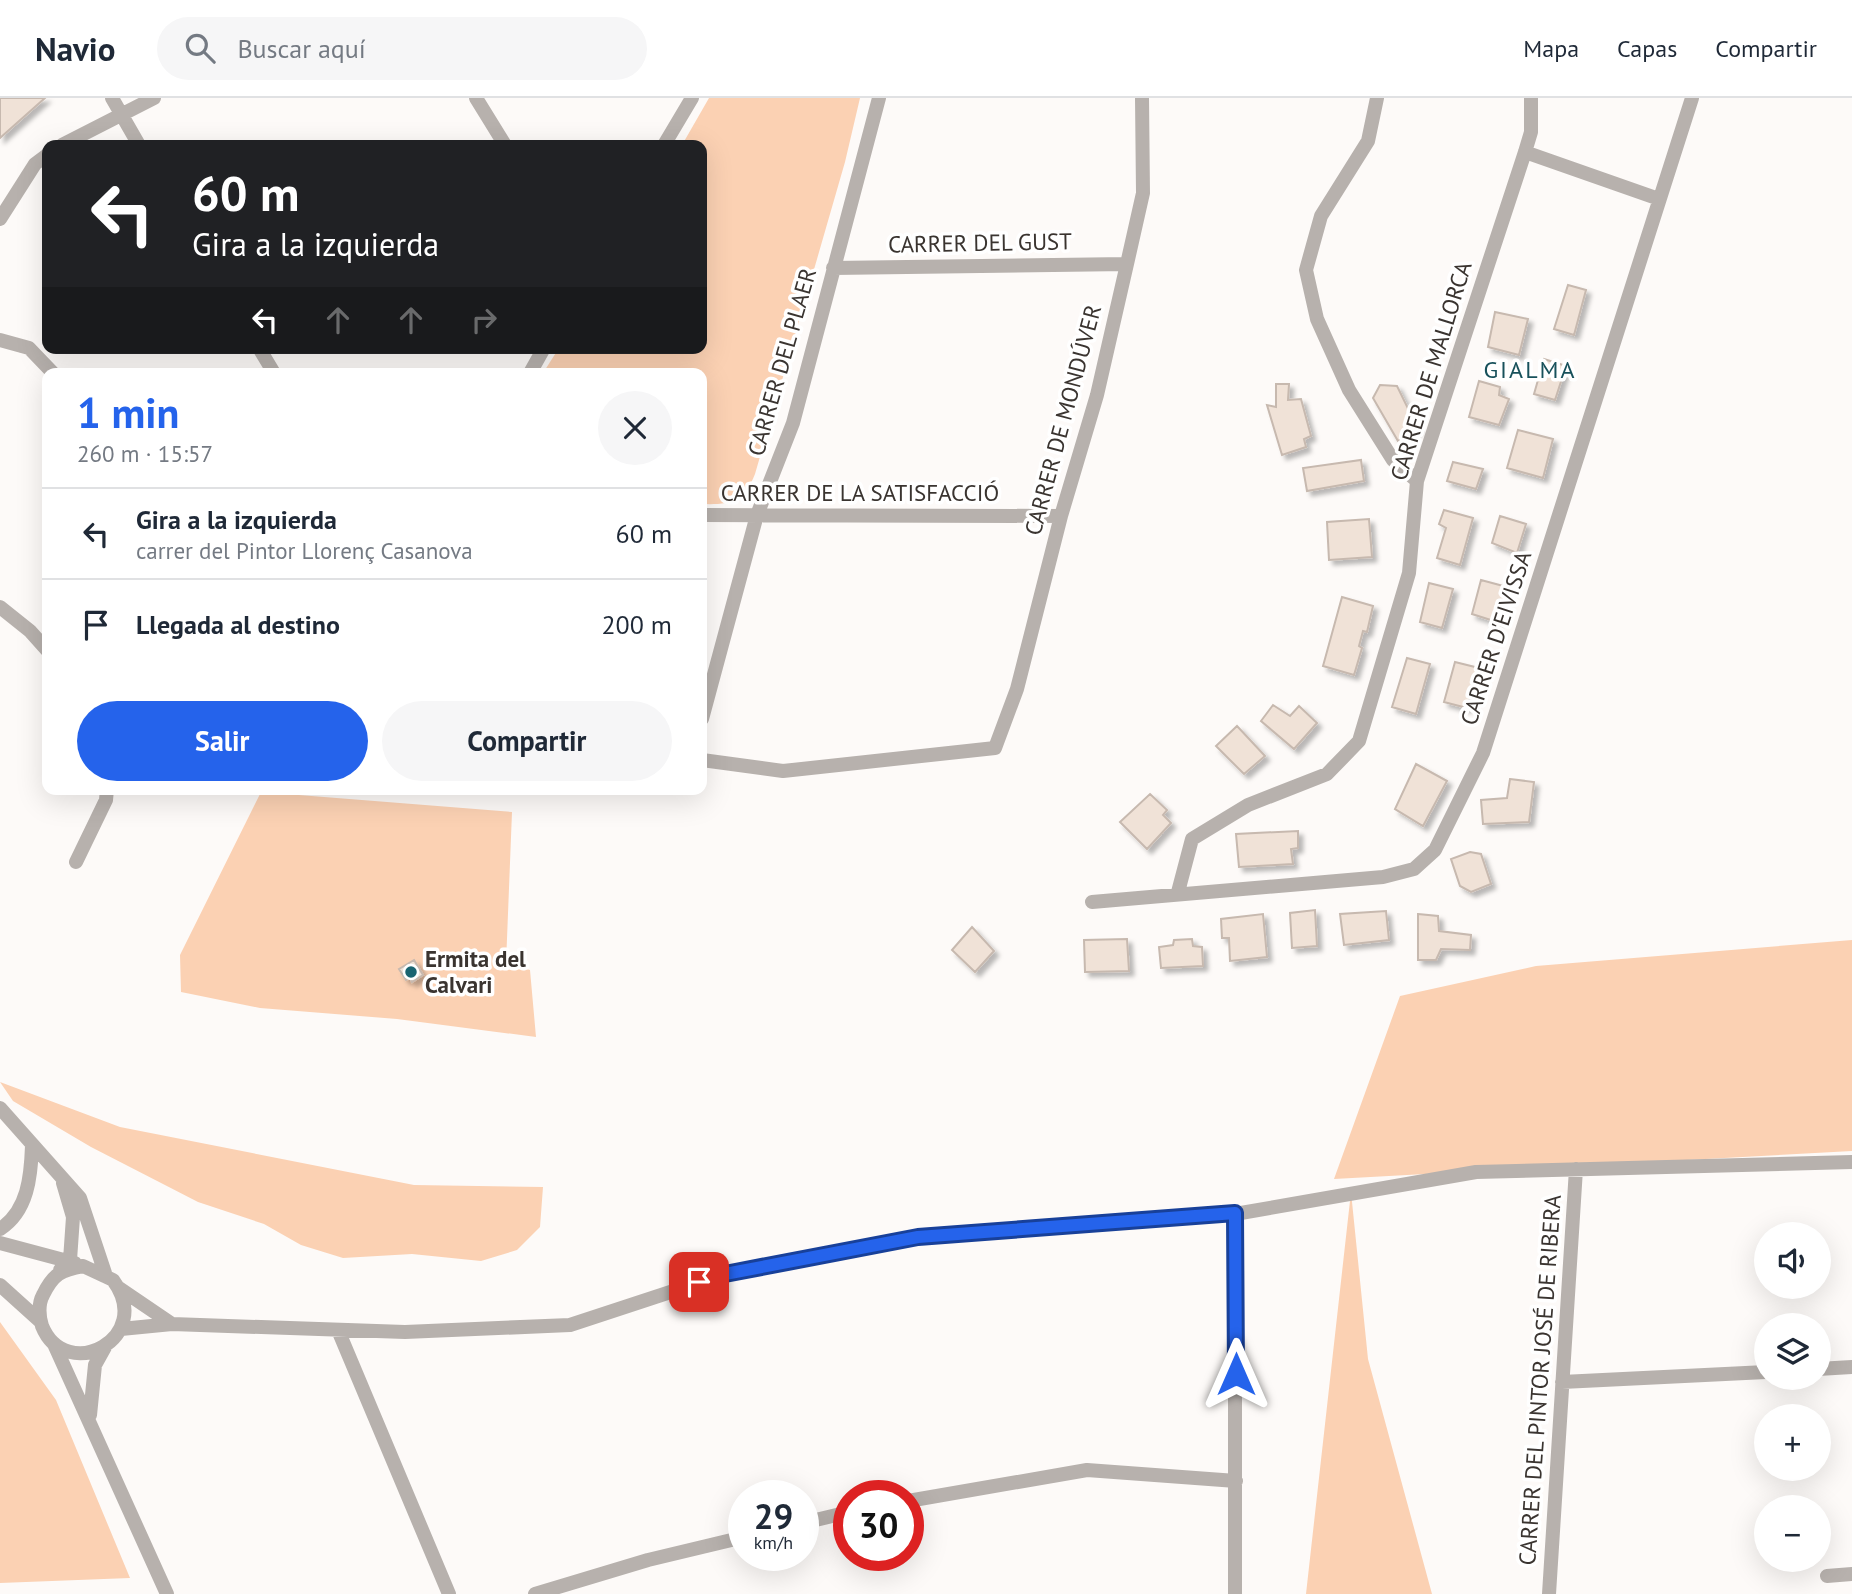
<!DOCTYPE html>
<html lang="es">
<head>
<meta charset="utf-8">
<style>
  :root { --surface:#fff; --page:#f6f6f7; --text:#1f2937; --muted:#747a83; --line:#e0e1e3; --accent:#2563eb }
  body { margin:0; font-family:"PT Sans",sans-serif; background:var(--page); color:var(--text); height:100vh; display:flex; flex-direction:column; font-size:26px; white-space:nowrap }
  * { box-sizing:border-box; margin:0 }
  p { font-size:23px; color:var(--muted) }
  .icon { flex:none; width:38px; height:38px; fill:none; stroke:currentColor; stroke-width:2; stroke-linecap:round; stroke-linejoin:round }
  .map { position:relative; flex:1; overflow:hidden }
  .panel { position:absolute; left:42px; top:270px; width:665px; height:427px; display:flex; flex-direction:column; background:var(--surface); border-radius:14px; box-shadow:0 7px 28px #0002 }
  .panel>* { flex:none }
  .hud { position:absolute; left:42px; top:42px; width:665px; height:214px; border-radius:14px; box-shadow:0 7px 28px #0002; background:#202124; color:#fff; overflow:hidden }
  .fabs { position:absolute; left:1754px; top:1124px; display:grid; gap:14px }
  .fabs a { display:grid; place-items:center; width:77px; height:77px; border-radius:50%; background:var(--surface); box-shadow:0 7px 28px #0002; font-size:35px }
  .speed { position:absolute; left:728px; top:1382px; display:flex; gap:14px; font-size:35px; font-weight:700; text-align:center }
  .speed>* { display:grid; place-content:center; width:91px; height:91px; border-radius:50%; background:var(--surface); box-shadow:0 7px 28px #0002; line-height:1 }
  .speed small { font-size:18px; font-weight:400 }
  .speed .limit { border:10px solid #d22; background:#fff; color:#111 }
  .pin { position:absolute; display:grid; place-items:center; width:60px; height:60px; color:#fff; margin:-30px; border-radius:14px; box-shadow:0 4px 10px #0006 }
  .me { position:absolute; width:77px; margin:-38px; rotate:0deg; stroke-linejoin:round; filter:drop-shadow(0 0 5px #0008) }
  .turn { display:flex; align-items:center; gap:24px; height:147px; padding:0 35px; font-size:32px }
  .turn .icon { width:91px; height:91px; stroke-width:2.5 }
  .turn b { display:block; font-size:49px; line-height:60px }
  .lanes { display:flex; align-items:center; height:66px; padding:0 35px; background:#0003; justify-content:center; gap:35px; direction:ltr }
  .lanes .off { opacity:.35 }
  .round { display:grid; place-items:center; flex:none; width:74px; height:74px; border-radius:37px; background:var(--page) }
  .overview { display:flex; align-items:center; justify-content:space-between; height:119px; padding:0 35px }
  h1 { font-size:42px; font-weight:800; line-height:52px; color:var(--accent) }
  .action { display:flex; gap:14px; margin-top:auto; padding:14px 35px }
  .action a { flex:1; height:80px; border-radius:42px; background:var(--accent); color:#fff; font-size:28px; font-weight:800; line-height:80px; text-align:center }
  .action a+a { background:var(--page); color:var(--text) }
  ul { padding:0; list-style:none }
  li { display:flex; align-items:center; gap:21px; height:91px; padding:0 35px; border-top:2px solid var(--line) }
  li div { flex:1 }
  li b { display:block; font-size:26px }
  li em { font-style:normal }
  header { display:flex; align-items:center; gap:42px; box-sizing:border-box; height:98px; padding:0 35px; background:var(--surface); border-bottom:2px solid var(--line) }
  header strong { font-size:33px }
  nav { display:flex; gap:38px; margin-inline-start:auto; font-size:24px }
  .search { width:490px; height:63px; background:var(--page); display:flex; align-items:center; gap:18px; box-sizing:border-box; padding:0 24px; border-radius:38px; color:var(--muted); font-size:26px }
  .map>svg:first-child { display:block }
</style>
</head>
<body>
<header>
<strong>Navio</strong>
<div class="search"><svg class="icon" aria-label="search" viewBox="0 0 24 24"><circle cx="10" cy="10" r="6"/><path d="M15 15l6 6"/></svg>Buscar aquí</div>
<nav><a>Mapa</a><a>Capas</a><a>Compartir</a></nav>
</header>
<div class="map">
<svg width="1852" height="1496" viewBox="0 0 1852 1496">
  <defs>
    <filter id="shadow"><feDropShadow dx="4.5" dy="4.5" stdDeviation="2" flood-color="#0004"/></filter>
  </defs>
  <rect width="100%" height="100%" fill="#fdfaf8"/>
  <path fill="#fbd1b3" d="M709,0H860L845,64L755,376C744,404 730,407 702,406V275H543L559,250H702V47H682Z
    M261,694L512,714L506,866L530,872L536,939L397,921L260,910L181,894L180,857Z
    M1852,842V1053L1334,1081L1400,898L1536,868Z
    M0,984L120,1029L414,1087L543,1089L540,1129L517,1152L481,1163L412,1156L343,1160L301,1147L264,1126L198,1104L91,1049L13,1003Z
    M1351,1094L1368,1261L1432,1496H1306Z
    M0,1224L56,1302L130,1480L0,1485Z"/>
  <path fill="#f0e2d7" stroke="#c7b9af" stroke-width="2" filter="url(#shadow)" d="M0,0H45L0,40Z
    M1568,187L1586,192L1574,237L1554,231Z
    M1495,214L1528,221L1519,257L1488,249Z
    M1544,261L1566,268L1555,302L1534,296Z
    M1479,283L1500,289L1499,297L1509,301L1499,327L1469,319Z
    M1276,286H1289L1288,302L1301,301L1311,338L1304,341L1306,349L1282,357L1267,307L1276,309Z
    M1380,287L1397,288L1418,331L1398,343L1373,300Z
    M1518,332L1553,341L1543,380L1507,370Z
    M1361,362L1364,383L1307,393L1303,370Z
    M1453,364L1483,371L1476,391L1447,383Z
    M1444,412L1473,420L1460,467L1437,460L1446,430L1439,426Z
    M1500,418L1526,426L1517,455L1492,445Z
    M1369,421L1372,459L1329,462L1327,424Z
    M1481,482L1507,489L1497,524L1472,516Z
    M1429,485L1453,491L1442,530L1420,524Z
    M1342,499L1373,508L1367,534L1363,533L1359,548L1362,550L1354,577L1323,568Z
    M1407,560L1430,566L1416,616L1392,609Z
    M1455,564L1479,570L1467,610L1444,604Z
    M1273,607L1290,618L1299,608L1317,625L1294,651L1261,623Z
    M1237,628L1265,658L1244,676L1216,648Z
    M1416,666L1447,683L1423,728L1395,711Z
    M1510,681L1534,684L1529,724L1483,726L1481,702L1507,700Z
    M1150,696L1167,712L1163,717L1171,725L1147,751L1120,724Z
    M1298,733V750L1291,751L1293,766L1239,769L1236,736Z
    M1470,754L1481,756L1491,786L1471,794L1460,788L1451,761Z
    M1315,812L1317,848L1292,850L1290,815Z
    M1386,813L1389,842L1344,847L1340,816Z
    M1263,816L1267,859L1230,863L1229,840H1222L1221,821Z
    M1418,816L1438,818L1439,833L1471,837L1470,852L1441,851L1436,862H1418Z
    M972,829L994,853L975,874L952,852Z
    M1127,841L1129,873L1085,874L1084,842Z
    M1192,841L1193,848L1202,849L1203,868L1161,870L1159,849L1173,847L1174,842Z
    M414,862L423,877L412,884L410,880L406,882L399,871Z"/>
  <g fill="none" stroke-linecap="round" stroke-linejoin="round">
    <path stroke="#b7b1ad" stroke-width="14" d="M112,0L139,47
      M476,0L505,47
      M1377,0L1368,43L1321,118L1306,172L1317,221L1349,292L1393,362L1417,383
      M62,47L154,0
      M664,47L692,0
      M1525,54L1659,101
      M0,121L35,66L47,57
      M833,170L1127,166
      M0,242L29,250L53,275
      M259,250L274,275
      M530,275L544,250
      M702,417L1061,418
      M0,509L30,533L47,552
      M702,621L757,417L793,325L879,0
      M702,662L783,673L995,650L1017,591L1061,418L1097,297L1127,166L1143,95L1142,0
      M76,764L106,702L107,691
      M1178,794L1192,741L1248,707L1327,676L1359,643L1409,475L1417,383L1525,54L1531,34V0
      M1092,804L1383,779L1414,771L1435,752L1483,655L1692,0
      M0,1010L80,1100L105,1175
      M0,1131C28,1113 31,1078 32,1048
      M0,1145L75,1165
      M83,1168L113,1182C156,1240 66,1287 42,1228C39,1219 38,1206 43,1197C53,1176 61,1172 83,1168Z
      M60,1172L70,1162L73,1119L63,1085
      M0,1187L41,1224
      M119,1190L172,1226
      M121,1231L172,1226L405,1234L570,1227L725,1176L917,1139L1235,1116L1476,1074L1852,1064
      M338,1232L449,1496
      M54,1246L167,1496
      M1818,1271L1852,1269
      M1562,1284L1766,1274
      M90,1317L95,1267L105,1249
      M908,1403L1087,1372L1236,1383
      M803,1425L849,1414
      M1827,1478L1852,1476
      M535,1496L648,1462L744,1439
      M1235,1496V1116
      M1549,1496L1576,1071"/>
  </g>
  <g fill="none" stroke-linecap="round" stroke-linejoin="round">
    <g stroke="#184099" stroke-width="18">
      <path id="route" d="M699,1184L725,1176L918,1139L1235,1115L1236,1276"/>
    </g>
    <use href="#route" stroke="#2563eb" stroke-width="12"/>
  </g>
  <circle fill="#1a6471" stroke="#fff" stroke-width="2.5" cx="411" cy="874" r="7"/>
  <g text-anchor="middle" stroke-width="7" stroke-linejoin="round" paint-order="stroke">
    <g font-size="23" fill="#3a3430" stroke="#fff">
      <text transform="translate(980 145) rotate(-1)" y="8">CARRER DEL GUST</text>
      <text transform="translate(782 264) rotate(-74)" y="8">CARRER DEL PLAER</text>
      <text transform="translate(1431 273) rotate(-73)" y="8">CARRER DE MALLORCA</text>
      <text transform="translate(1063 322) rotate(-75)" y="8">CARRER DE MONDÚVER</text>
      <text x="860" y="403">CARRER DE LA SATISFACCIÓ</text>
      <text transform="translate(1496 540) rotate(-72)" y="8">CARRER D'EIVISSA</text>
      <text transform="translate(1540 1282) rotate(-86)" y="8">CARRER DEL PINTOR JOSÉ DE RIBERA</text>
    </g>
    <g font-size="23" font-weight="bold" fill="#3a3430" stroke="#fff" text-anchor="start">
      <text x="425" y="869">Ermita del<tspan x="425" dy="26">Calvari</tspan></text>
    </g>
    <g font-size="24" letter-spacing="2" fill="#18515b" stroke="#fff">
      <text x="1530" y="280">GIALMA</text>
    </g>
  </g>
</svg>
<div class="fabs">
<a><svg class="icon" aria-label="sound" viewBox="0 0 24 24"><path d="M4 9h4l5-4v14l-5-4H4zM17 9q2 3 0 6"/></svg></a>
<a><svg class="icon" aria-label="layers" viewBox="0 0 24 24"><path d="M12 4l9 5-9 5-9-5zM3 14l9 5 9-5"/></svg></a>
<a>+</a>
<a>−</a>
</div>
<div class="speed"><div>29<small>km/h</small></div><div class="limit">30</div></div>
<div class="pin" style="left:699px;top:1184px;background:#d93025"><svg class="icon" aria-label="arrive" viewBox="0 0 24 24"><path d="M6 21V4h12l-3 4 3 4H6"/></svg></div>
<svg class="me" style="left:1236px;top:1276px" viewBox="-20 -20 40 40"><path d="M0-17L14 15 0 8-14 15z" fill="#2563eb" stroke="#fff" stroke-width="4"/></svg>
<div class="hud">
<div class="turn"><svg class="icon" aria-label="left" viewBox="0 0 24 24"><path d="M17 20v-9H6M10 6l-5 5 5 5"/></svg><div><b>60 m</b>Gira a la izquierda</div></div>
<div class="lanes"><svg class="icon" aria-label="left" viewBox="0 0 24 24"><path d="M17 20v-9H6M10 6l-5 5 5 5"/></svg><svg class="icon off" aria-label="ahead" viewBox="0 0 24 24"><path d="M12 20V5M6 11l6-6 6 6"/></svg><svg class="icon off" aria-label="ahead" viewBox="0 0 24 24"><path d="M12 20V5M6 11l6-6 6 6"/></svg><svg class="icon off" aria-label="right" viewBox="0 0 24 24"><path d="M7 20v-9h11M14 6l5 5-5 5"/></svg></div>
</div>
<section class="panel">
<div class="overview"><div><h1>1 min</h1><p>260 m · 15:57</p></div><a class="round"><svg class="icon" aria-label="close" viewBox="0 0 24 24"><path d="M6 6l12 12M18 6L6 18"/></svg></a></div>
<ul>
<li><svg class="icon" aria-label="left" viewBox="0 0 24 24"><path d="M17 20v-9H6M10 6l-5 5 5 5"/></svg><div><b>Gira a la izquierda</b><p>carrer del Pintor Llorenç Casanova</p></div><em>60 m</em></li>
<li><svg class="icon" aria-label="arrive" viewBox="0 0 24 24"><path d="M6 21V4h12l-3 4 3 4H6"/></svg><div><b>Llegada al destino</b></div><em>200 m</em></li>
</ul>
<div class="action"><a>Salir</a><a>Compartir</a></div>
</section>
</div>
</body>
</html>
